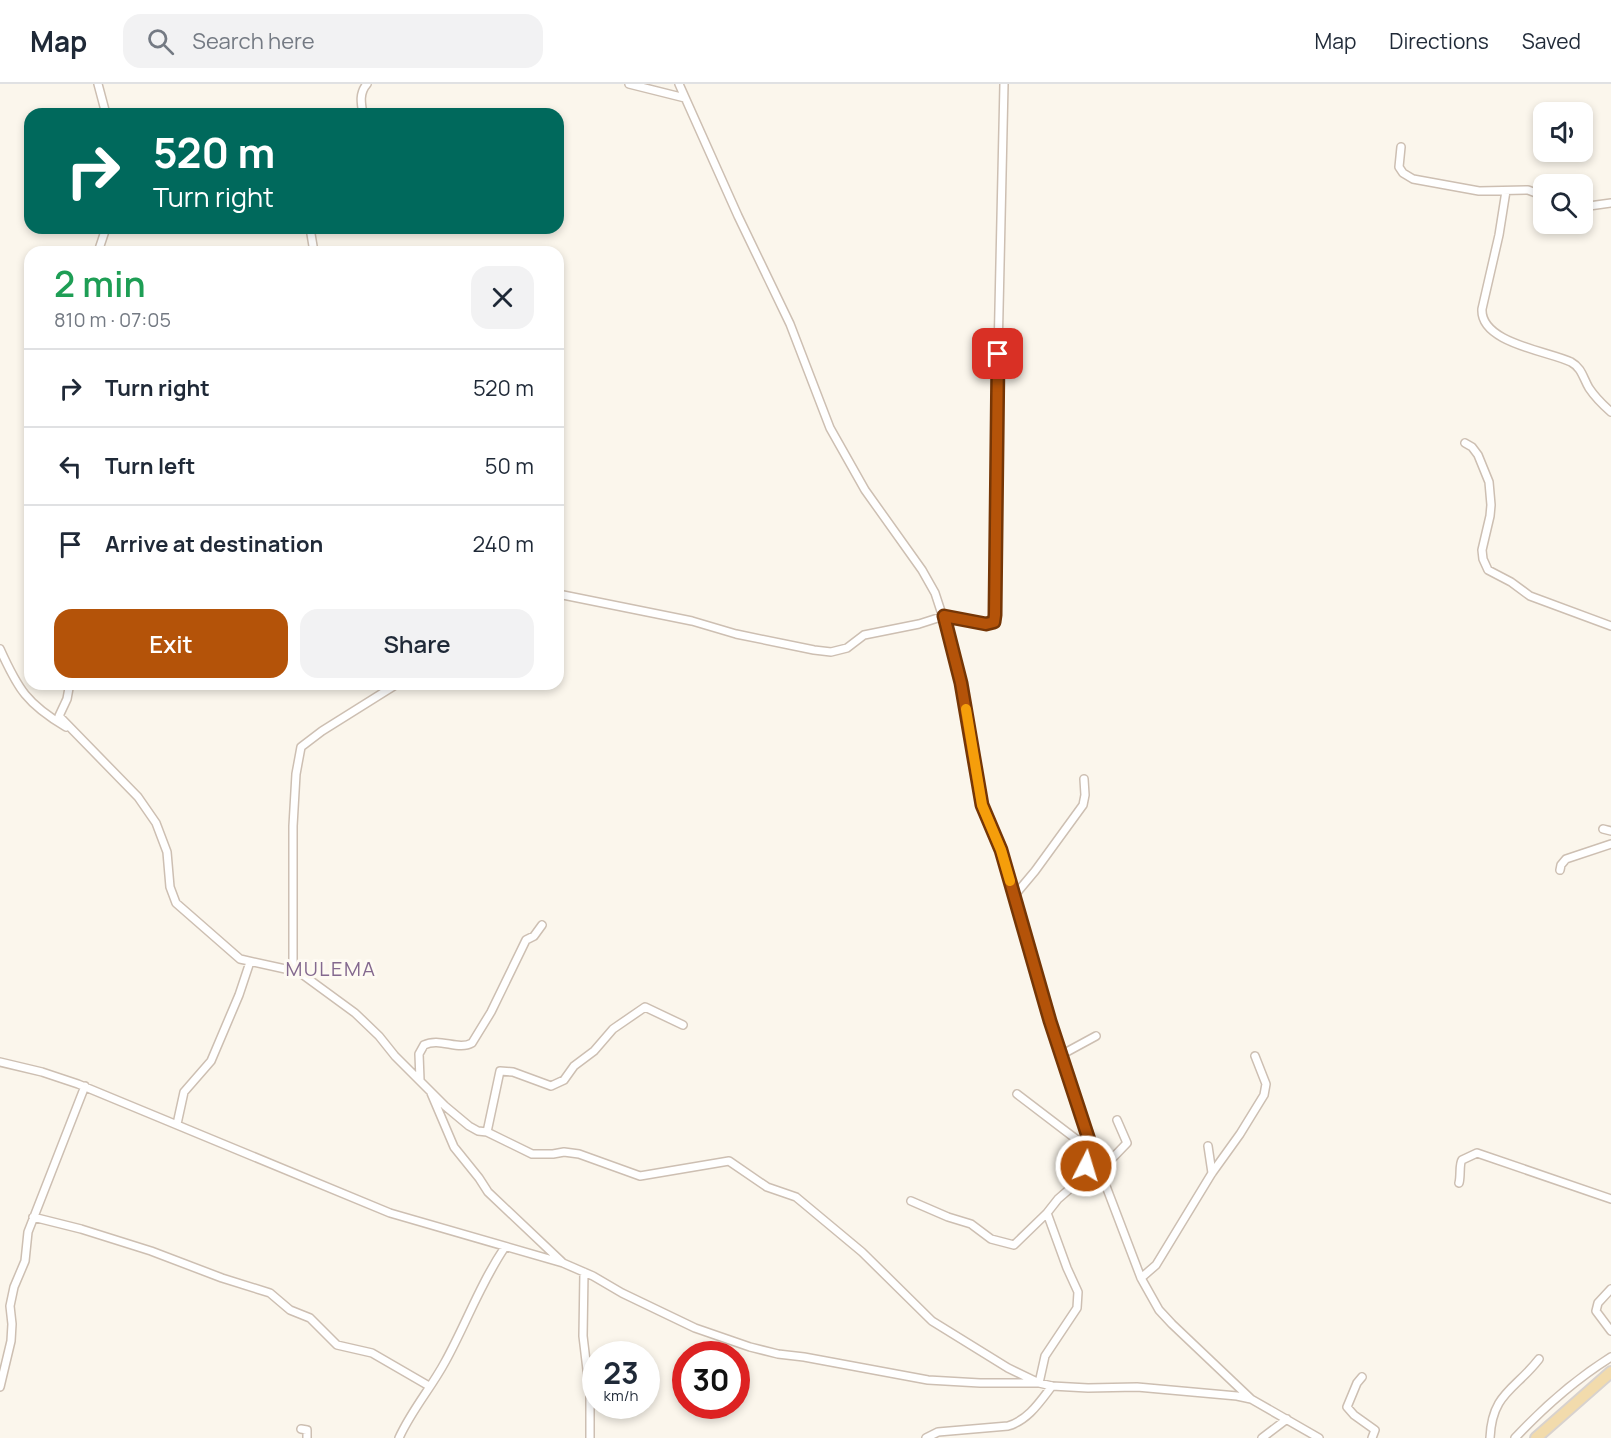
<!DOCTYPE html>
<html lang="en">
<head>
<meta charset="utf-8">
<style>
  :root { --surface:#fff; --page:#f2f2f3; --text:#1f2937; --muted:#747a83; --line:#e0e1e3; --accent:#b45309 }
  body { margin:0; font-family:Manrope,sans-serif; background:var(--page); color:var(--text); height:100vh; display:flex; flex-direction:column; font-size:22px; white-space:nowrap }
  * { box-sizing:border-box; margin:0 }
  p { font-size:20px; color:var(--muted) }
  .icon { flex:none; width:33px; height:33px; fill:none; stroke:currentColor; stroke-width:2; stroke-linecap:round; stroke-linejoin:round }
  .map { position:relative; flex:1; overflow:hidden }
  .side { position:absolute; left:24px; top:162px; width:540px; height:444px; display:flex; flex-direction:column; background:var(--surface); border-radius:18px; box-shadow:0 3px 9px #0003 }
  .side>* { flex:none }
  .top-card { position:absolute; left:24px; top:24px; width:540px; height:126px; border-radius:18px; box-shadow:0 3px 9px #0003; background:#00695c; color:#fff; overflow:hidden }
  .buttons { position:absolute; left:1533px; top:18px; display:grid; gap:12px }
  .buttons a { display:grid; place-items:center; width:60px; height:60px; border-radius:12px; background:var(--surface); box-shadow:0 3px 9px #0003; font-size:30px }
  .speed { position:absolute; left:582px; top:1257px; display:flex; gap:12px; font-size:30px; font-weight:700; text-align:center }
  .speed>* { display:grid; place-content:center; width:78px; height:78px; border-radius:50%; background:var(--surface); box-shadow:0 3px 9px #0003; line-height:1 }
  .speed small { font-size:15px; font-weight:400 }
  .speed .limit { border:9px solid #d22; background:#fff; color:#111 }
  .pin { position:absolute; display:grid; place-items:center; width:51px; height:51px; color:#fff; margin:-26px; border-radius:12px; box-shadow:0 3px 9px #0006 }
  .me { position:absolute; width:66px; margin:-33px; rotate:5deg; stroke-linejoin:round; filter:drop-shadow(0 0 4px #0008) }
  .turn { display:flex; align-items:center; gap:21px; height:126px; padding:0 30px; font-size:27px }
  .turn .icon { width:78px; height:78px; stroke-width:2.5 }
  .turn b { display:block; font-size:42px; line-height:51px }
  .round { display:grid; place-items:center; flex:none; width:63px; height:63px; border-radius:18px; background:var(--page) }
  .headline { display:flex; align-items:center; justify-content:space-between; height:102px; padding:0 30px }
  h1 { font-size:36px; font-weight:600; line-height:45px; color:#1e9e55 }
  .cta { display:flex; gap:12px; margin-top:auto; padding:12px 30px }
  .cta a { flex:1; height:69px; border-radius:18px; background:var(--accent); color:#fff; font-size:24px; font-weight:600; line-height:69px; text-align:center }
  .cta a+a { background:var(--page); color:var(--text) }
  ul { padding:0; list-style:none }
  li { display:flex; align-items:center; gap:18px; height:78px; padding:0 30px; border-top:2px solid var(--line) }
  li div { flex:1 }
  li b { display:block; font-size:22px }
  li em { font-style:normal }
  header { display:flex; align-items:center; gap:36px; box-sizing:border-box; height:84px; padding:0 30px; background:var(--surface); border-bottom:2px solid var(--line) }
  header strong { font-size:28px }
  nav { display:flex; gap:33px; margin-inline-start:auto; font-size:21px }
  .search { width:420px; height:54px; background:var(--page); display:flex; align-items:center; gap:15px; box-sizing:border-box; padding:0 21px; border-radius:18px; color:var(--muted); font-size:22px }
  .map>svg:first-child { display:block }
</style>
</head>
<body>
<header>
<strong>Map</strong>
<div class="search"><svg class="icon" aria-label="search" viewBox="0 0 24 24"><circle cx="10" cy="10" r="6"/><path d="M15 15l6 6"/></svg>Search here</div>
<nav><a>Map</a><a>Directions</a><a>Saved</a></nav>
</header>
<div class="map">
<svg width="1611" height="1354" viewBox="0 0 1611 1354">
  <rect width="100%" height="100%" fill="#fbf6ec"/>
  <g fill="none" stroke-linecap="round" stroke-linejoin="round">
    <g stroke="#cdbfb2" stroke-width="10">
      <path id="street" d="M98,0L106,30
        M629,0L685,14
        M679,0L738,132L790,240L830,344L865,406L922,486L935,509L954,567L972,657L978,698L987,735L1001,766L1050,937L1093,1068L1141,1194L1159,1226L1172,1240L1251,1315
        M363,30C361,19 359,9 367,0
        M1401,63L1399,83L1403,89L1413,95L1479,107L1528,106L1544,112
        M1506,107L1499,151L1482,225C1480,259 1548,267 1571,278C1582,284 1583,294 1589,304C1595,313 1603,321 1611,328
        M1582,123L1611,119
        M310,144L314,168
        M98,168L106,144
        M1465,359L1472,363L1478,371L1489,398L1491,421L1490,432L1482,466L1483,475L1488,486L1511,498L1530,512L1611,542
        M558,510L692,537L736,550L814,566L831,568L847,564L864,551L919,540L944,532L986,540L994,538L997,470L998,270L1004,0
        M0,565C18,605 27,620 66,643
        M65,600L69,604L67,615L59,632L138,713L156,739L167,768L170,803L176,819L240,875L299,888L355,929L379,952L395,972L445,1022L469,1042L478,1047L487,1048L532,1070H553L564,1068L579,1070L640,1092L729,1077L767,1103L796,1113L862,1168L932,1237L1008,1284L1039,1299L1045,1272L1077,1224L1078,1208L1067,1184L1047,1129L1058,1115L1073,1102L1093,1068L1017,1010
        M1603,745L1611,747
        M1560,786L1561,781L1566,775L1611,760
        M1014,812L1035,787L1083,721L1085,711L1084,695
        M293,886V742L296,690L301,663L322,647L397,600
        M1061,971L1096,952
        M0,978L42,988L78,1000L390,1129L563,1179L593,1192L622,1209L695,1244L750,1263L778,1270L804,1273L928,1296L980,1299H1039L1052,1302L1088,1304L1137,1303L1237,1312L1251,1315L1319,1354
        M420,996L419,970L424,961C440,953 458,967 472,959L491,928L526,856L534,852L542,841
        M431,1009L454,1063L479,1094L488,1108L562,1178
        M177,1040L184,1008L211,977L239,911L250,878
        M487,1048L500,987L513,988L551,1002L564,996L574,982L594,967L613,945L645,923L683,941
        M1208,1062L1212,1089
        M1101,1086L1127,1059L1117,1036
        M1459,1099C1461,1092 1459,1080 1462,1076L1477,1069L1611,1115
        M911,1117L948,1133L971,1140L991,1155L1014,1161L1047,1129
        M33,1133L81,1145L151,1167L222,1194L270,1209L290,1226L310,1234L337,1261L372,1269L429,1302
        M584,1188L583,1252L590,1311V1354
        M1141,1194L1156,1181L1212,1089L1240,1050L1264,1011L1266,1000L1255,972
        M1611,1205L1598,1219L1596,1227L1611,1247
        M1362,1293L1357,1299L1347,1323L1354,1331L1375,1346L1372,1354
        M0,1303L11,1257L12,1240L10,1222L14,1203L25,1177L28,1148L85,1002
        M301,1345L307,1346V1354
        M399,1354C411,1327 431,1304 445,1278C466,1240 480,1200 505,1163
        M926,1354L938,1348L1008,1342C1028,1336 1039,1319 1052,1302
        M1262,1354L1287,1335
        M1490,1354C1492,1309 1515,1306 1539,1275
        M1515,1354C1543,1324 1576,1295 1611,1273"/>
    </g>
    <g stroke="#d8d2ce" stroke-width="14">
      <path id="primary" d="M1536,1354L1611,1288"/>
    </g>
    <use href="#street" stroke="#fff" stroke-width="7"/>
    <use href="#primary" stroke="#f2dbac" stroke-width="10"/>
  </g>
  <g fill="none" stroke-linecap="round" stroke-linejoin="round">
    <g stroke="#753606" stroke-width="15">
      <path id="route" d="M998,270L995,531L994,538L986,540L944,532L961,599L982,721L1001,766L1050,937L1093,1068L1086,1082"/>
    </g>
    <use href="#route" stroke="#b45309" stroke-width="10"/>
    <path stroke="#f59e0b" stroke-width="10" d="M966,625L982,721L1001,766L1010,797"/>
  </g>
  <g text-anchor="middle" stroke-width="6" stroke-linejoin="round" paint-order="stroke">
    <g font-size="20" letter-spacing="1.5" fill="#84698f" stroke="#fefaf2">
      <text x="331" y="892">MULEMA</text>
    </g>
  </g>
</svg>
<div class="buttons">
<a><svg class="icon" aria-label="sound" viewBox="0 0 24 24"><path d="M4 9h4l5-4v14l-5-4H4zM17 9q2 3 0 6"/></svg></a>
<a><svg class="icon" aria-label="search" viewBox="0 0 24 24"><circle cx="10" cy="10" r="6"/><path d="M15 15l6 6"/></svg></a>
</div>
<div class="speed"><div>23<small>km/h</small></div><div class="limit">30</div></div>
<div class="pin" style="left:998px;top:270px;background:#d93025"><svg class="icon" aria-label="arrive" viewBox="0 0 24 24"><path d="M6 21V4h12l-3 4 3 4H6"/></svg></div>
<svg class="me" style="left:1086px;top:1082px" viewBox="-20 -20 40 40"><circle r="17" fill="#b45309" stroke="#fff" stroke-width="3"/><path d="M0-11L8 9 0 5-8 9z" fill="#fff"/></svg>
<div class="top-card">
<div class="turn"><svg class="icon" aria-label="right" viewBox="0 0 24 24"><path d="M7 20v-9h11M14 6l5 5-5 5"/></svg><div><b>520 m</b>Turn right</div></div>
</div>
<section class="side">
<div class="headline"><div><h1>2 min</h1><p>810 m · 07:05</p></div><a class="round"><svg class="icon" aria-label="close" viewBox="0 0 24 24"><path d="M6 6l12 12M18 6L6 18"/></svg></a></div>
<ul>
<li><svg class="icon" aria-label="right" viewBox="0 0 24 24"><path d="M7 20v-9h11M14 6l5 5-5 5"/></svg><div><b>Turn right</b></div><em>520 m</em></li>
<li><svg class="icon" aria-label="left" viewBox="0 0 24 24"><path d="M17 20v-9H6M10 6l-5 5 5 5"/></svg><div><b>Turn left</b></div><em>50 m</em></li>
<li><svg class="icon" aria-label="arrive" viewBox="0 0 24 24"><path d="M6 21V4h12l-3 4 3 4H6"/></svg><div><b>Arrive at destination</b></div><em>240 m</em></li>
</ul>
<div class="cta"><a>Exit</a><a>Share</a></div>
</section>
</div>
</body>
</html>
